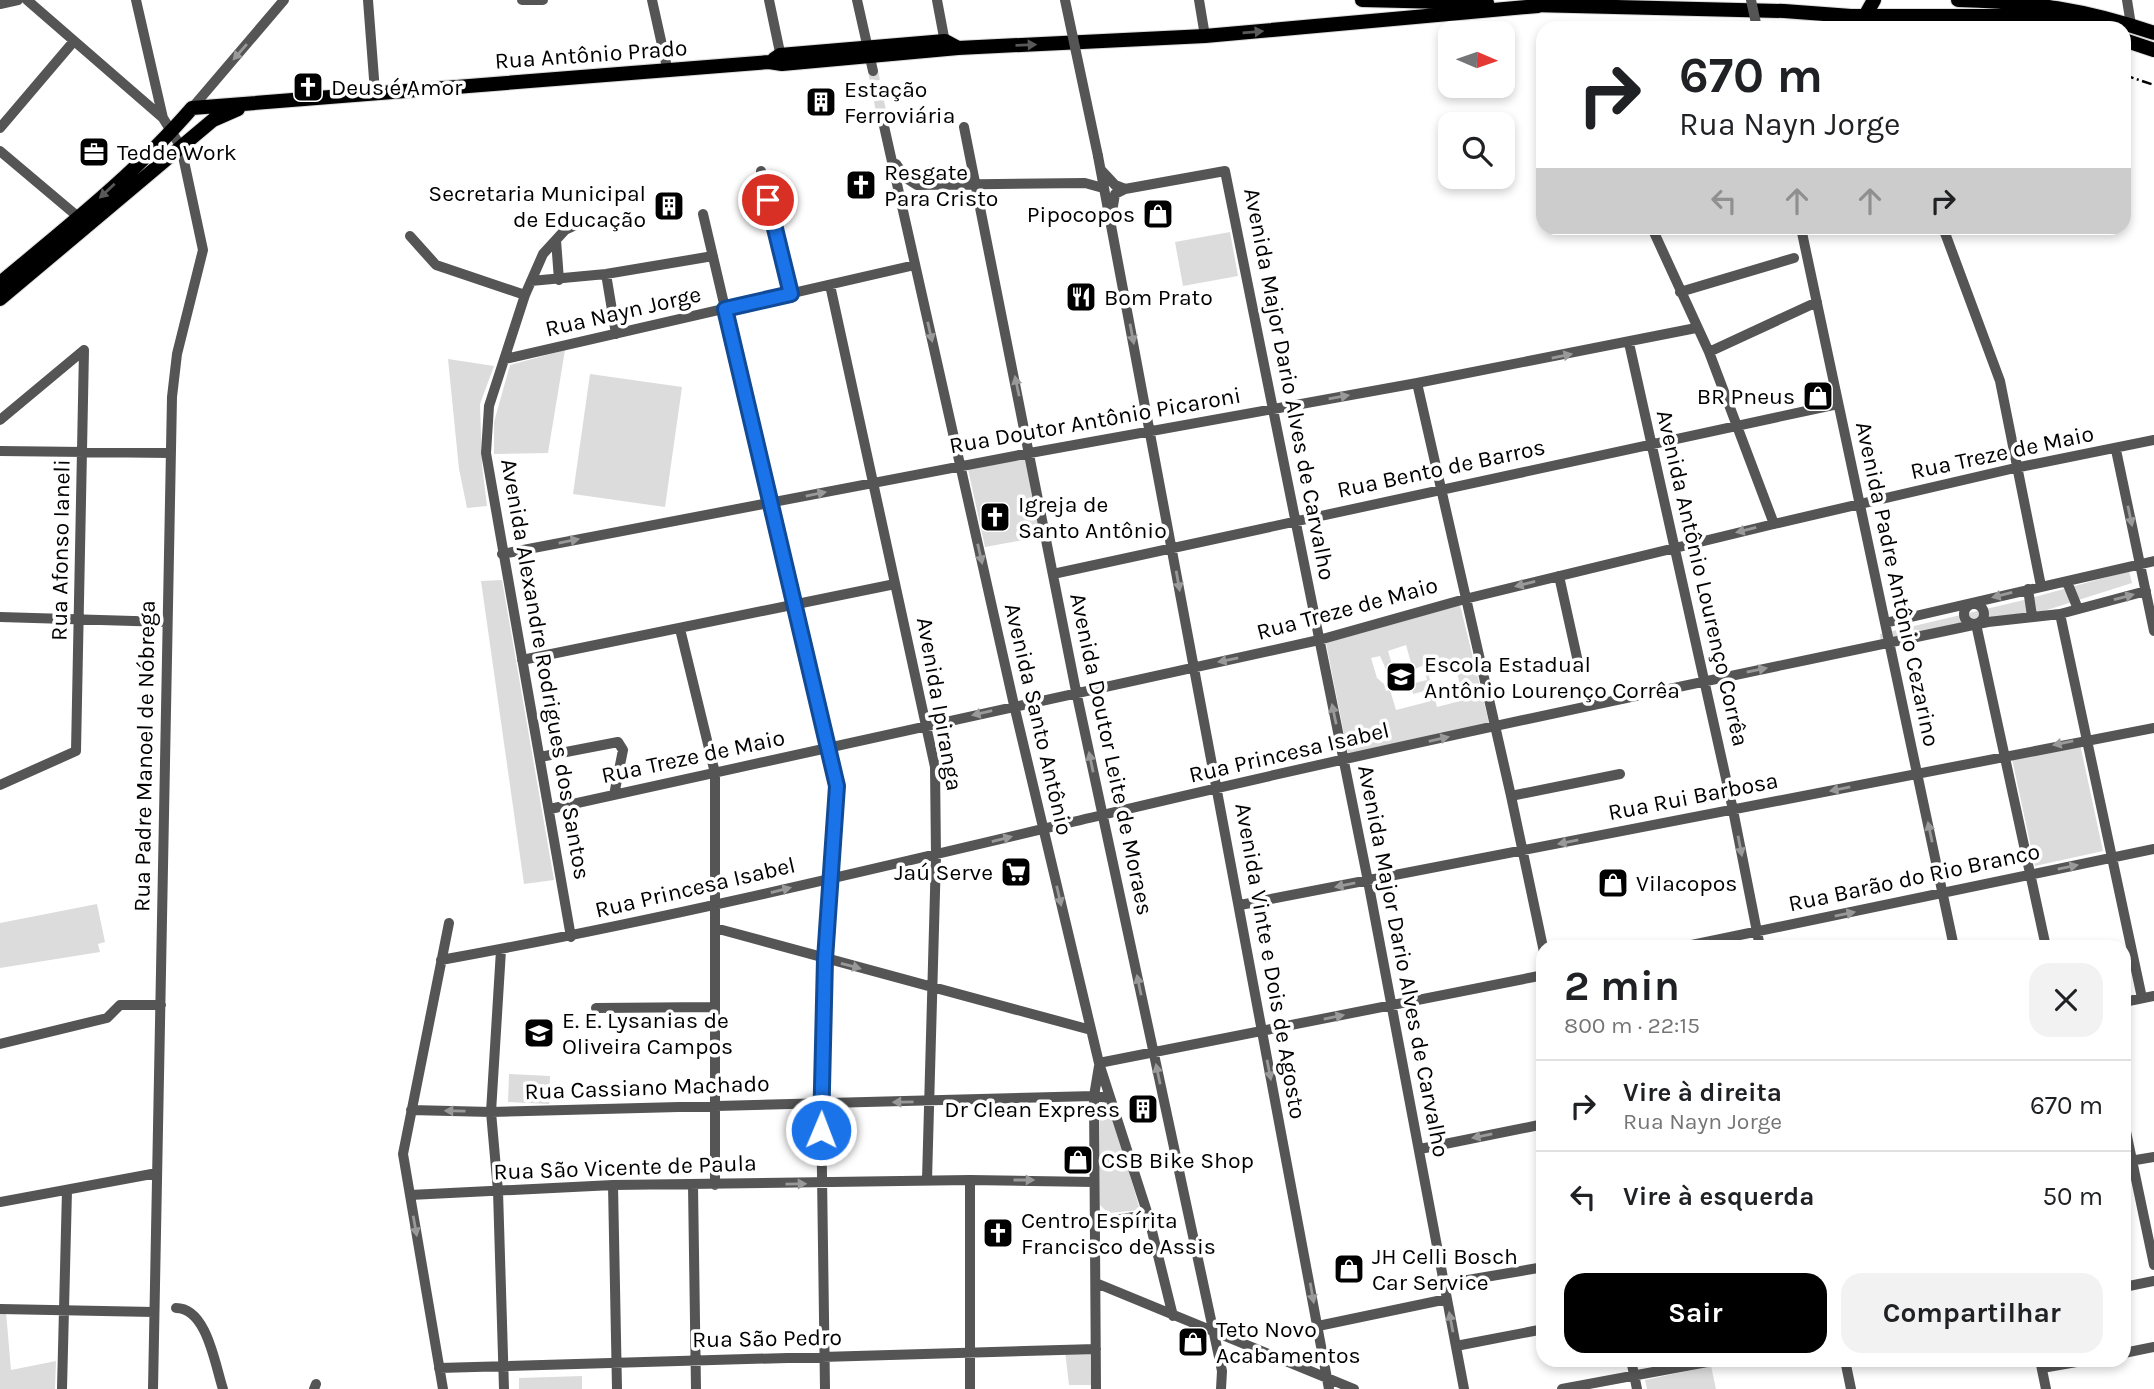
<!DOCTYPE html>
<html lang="pt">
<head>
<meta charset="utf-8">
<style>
  :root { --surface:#fff; --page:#f2f2f2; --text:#202124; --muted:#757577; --line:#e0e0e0; --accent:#000 }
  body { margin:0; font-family:Karla,sans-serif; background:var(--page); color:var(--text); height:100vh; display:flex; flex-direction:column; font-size:26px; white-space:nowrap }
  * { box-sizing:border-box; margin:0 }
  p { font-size:23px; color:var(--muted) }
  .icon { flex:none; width:38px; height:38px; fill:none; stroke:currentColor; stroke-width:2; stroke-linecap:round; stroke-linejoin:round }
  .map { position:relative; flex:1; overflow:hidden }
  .drawer { position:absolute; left:1536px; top:940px; width:595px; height:427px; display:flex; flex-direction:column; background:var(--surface); border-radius:21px; box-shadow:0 4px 10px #0003 }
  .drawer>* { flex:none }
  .hud { position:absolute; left:1536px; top:21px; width:595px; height:214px; border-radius:21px; box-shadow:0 4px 10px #0003; background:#fff; color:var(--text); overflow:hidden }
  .needle { width:46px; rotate:92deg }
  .tools { position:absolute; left:1438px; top:21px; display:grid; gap:14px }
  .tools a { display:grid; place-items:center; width:77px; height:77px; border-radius:14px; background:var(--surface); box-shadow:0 4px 10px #0003; font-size:35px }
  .pin { position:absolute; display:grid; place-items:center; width:60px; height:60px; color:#fff; margin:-30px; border:4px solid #fff; border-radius:50%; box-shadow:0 2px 7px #0007 }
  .me { position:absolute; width:77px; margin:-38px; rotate:1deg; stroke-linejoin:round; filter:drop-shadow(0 0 5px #0008) }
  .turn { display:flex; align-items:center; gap:24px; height:147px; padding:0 28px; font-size:32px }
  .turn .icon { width:91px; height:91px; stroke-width:2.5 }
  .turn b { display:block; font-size:49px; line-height:60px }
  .lanes { display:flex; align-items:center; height:66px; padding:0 28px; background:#0003; justify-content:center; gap:35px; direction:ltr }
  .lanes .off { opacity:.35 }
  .round { display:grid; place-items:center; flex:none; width:74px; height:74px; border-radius:21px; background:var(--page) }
  .headline { display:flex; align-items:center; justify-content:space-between; height:119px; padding:0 28px }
  h1 { font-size:42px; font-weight:700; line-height:52px }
  .action { display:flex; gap:14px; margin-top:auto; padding:14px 28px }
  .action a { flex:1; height:80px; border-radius:21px; background:var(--accent); color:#fff; font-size:28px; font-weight:700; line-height:80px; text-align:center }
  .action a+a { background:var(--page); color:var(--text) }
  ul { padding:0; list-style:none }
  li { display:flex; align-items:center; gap:21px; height:91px; padding:0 28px; border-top:2px solid var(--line) }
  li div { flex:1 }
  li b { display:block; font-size:26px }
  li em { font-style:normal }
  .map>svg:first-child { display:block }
</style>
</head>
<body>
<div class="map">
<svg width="2154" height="1389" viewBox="0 0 2154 1389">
  <rect width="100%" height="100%" fill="#fff"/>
  <path fill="#dcdcdc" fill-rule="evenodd" d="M1230,232L1238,276L1183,286L1175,242Z
    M565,350L548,453L494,454V422L510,365Z
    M448,359L494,366L480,404L482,465L487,506L467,508L459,469Z
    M590,374L682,387L665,507L573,494Z
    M1026,458L1041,537L985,547L968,469Z
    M2129,571L2132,583L2028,616L1881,644L1880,634L2024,600Z
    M502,580L554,880L524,884L481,581Z
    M1460,605L1489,723L1348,754L1326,643ZM1406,645L1413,670L1428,663L1431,669L1425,673L1427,680L1411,684L1413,694L1428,690L1431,701L1396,710L1390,690L1386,691L1384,684L1377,678L1371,658L1380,656L1389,676L1395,675L1388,651ZM1456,669L1464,700L1437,707L1429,676Z
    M2080,744L2103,851L2035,866L2012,759Z
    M97,904L105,942L98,944L100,952L0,968V923Z
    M509,1074L550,1076L549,1104L508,1102Z
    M1100,1101L1109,1102L1140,1210L1108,1213L1100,1205Z
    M0,1312H6L11,1370L56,1361L55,1389H0Z
    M1065,1351L1090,1354L1091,1385H1069Z
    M1711,1366L1716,1389H1647L1645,1380Z
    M582,1376V1389H519V1378Z"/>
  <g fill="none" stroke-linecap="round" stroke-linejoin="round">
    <path stroke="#d9d9d9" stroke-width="10" stroke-dasharray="10 5" stroke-linecap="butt" d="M873,71L884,126"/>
    <g stroke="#dbdbdb" stroke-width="16">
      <path id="major" d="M1362,0L1487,3
        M1958,0C2031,2 2084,9 2154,33
        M1532,5L1784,11L1851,16H2023L2072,22L2089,28
        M1865,16L1874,0
        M2124,40L2154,50
        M774,59L780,55L945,41L958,48
        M0,283C66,228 136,173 192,108L769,62L782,64L958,48L1205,36L1538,6
        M0,299L213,120L238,109"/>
    </g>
    <path stroke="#555" stroke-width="10" d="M27,0L163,118L181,147L203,250L177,354L172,397L153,1389
      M136,0L163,118
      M368,0L375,92
      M522,0H543
      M652,0L668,72
      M769,0L782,62
      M857,0L873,71
      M937,0L946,48
      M1199,0L1205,36
      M2127,0L2131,25
      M0,4L18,0
      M192,108L284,0
      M884,126L1014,705L1099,1063L1148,1215L1173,1316
      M964,127L1076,691L1222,1371L1221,1389
      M0,128L74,41
      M0,151L83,221
      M1098,156L1329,1389
      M896,164L906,178L917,185L1085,183L1103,188
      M1101,170L1115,185L1125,189
      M761,171L791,294
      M703,214L837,786L825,959L821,1103L825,1389
      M1111,218L1115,194L1125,189L1225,171L1368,881L1464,1389
      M1652,228L1709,352L1774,524
      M1801,228L1954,947
      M1940,228L1945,233L2000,381L2041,586
      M410,236L436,265L525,295
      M556,240L559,280
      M606,274L616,334
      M531,281L606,274L713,256
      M830,285L935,767L936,856L927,1180
      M1680,292L1794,258
      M1629,343L1733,810L1760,947
      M1709,352L1817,302
      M505,359L915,265
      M1417,383L1511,796L1544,952
      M0,420L84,350
      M2116,450L2154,631
      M0,451L170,453
      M502,554L1030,453L1417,383L1696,328
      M1053,574L1838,404
      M1559,576L1578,662
      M2067,582L2078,609
      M2028,589L2032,616
      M1964 614a10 10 0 1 1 20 0a10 10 0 1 1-20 0Z
      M2060,614L2142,998
      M0,617L167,622
      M1885,623L2154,561
      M1976,624L2046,947
      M680,629L715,773V1185
      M522,660L895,584
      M540,757L618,742L623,750L614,795
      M0,785L76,751L84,350
      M1511,796L1620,774
      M550,809L1319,640L1465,599L1774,524L2015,468L2154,440
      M1240,905L2154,728
      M715,928L1091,1030
      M571,937L486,453L489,406L525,295L543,254L565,230L578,224
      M1682,947L2154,849
      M501,950L491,1112L498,1191L504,1389
      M441,960C663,920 882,867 1102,815C1396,745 1692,684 1988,622L2060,614L2146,591
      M2124,1002L2154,996
      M596,1008L714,1007
      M0,1044L107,1018L120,1005H161
      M1099,1063L1544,975
      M411,1110L491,1112L1094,1096L1110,1098
      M2124,1122L2154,1265
      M1420,1149L1544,1124
      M2124,1162L2154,1157
      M613,1185L617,1389
      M693,1185L696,1389
      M410,1195L613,1185L970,1180L1094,1182
      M0,1202L157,1173
      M1094,1223L1148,1215
      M1096,1283L1354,1389
      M1444,1284L1544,1267
      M2124,1287L2154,1281
      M176,1308C207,1308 215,1365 223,1389
      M0,1309L154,1312
      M1318,1326L1447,1299
      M1456,1346L1544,1329
      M2124,1353L2154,1347
      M1631,1360L1637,1389
      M1845,1360L1851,1389
      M2040,1360L2046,1389
      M439,1368L1096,1349
      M2042,1368L2088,1360
      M62,1389L67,1190
      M314,1389L316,1384
      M443,1389L403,1154L449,923
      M970,1389V1180
      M1096,1389L1094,1096L1099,1066
      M1562,1389L1718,1360"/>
    <use href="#major" stroke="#000" stroke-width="14"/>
    <path stroke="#000" stroke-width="2.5" stroke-dasharray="10 3.5 2 3.5" stroke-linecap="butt" d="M2124,75L2154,85"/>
    <path stroke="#555" stroke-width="10" d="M1065,0L1098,156
      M1751,0L1757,28"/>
  </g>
  <defs><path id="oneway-solid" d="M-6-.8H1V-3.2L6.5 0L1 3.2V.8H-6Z" transform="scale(1.75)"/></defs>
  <g fill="#595959">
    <use href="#oneway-solid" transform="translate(1253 32) rotate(-5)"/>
    <use href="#oneway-solid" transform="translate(1026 45) rotate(-2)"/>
    <use href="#oneway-solid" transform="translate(107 191) rotate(137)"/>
  </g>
  <g fill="#999">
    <use href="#oneway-solid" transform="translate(240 52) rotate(131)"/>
    <use href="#oneway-solid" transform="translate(930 332) rotate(77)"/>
    <use href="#oneway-solid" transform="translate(1132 334) rotate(79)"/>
    <use href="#oneway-solid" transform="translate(1562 356) rotate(-11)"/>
    <use href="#oneway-solid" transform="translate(1017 386) rotate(-102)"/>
    <use href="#oneway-solid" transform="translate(1339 397) rotate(-10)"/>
    <use href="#oneway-solid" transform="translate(816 494) rotate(-12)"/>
    <use href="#oneway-solid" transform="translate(2130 516) rotate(78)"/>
    <use href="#oneway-solid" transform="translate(1746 530) rotate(166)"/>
    <use href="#oneway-solid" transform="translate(569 541) rotate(-11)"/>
    <use href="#oneway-solid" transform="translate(980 554) rotate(77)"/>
    <use href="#oneway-solid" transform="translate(1178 581) rotate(80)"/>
    <use href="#oneway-solid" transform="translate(1525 584) rotate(166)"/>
    <use href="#oneway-solid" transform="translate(2002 595) rotate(166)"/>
    <use href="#oneway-solid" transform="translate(2124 597) rotate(-15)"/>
    <use href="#oneway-solid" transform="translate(1228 660) rotate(168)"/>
    <use href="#oneway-solid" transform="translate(1757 670) rotate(-12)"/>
    <use href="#oneway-solid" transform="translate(982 713) rotate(167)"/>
    <use href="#oneway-solid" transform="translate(1334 714) rotate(-102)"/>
    <use href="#oneway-solid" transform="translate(1439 739) rotate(-13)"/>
    <use href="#oneway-solid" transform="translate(2063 743) rotate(168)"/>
    <use href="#oneway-solid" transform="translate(1091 762) rotate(-102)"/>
    <use href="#oneway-solid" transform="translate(1840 789) rotate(169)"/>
    <use href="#oneway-solid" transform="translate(1930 832) rotate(-102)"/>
    <use href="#oneway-solid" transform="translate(1002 839) rotate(-14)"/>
    <use href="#oneway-solid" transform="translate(1568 842) rotate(169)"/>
    <use href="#oneway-solid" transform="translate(1740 846) rotate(79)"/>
    <use href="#oneway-solid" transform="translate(2068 867) rotate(-12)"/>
    <use href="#oneway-solid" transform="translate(1345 885) rotate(169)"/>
    <use href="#oneway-solid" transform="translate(781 890) rotate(-14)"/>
    <use href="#oneway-solid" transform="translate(1059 896) rotate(77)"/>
    <use href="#oneway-solid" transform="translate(1845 914) rotate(-11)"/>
    <use href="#oneway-solid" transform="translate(851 966) rotate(15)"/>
    <use href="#oneway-solid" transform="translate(1139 985) rotate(-102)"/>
    <use href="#oneway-solid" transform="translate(1334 1017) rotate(-11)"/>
    <use href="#oneway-solid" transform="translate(1269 1070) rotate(79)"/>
    <use href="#oneway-solid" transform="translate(1158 1074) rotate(-102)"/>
    <use href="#oneway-solid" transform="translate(903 1102) rotate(179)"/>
    <use href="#oneway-solid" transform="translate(455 1111) rotate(-179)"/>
    <use href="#oneway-solid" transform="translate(1482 1136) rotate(169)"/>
    <use href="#oneway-solid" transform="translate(1024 1180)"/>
    <use href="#oneway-solid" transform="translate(796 1184) rotate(-1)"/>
    <use href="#oneway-solid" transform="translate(415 1226) rotate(80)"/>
    <use href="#oneway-solid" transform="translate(1312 1293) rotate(80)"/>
    <use href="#oneway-solid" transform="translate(1451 1322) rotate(-101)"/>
  </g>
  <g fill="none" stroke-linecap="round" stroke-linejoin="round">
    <g stroke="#114b97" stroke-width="18">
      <path id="route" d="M768,200L791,294L725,309L837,786L825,959L821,1130"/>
    </g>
    <use href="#route" stroke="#1a73e8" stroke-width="12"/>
  </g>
  <defs>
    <g id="church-square" transform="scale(1.575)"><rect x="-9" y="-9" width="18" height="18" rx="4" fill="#000" stroke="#fff"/><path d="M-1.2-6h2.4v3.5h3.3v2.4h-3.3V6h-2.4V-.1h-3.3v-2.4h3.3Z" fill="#fff"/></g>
    <g id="building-square" transform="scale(1.575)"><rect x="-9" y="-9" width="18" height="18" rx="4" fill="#000" stroke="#fff"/><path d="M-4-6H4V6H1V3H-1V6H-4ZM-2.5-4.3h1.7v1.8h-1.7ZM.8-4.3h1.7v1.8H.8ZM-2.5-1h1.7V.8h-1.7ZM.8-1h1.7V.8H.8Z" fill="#fff"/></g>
    <g id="office-square" transform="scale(1.575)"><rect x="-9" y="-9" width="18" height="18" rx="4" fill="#000" stroke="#fff"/><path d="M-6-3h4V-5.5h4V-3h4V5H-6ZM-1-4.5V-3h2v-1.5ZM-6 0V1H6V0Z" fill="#fff"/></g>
    <g id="shop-square" transform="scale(1.575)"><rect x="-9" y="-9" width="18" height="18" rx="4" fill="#000" stroke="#fff"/><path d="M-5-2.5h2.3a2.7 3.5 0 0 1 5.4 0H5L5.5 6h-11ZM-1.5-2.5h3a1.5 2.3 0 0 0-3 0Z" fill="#fff"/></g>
    <g id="restaurant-square" transform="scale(1.575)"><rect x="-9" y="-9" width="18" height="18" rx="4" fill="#000" stroke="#fff"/><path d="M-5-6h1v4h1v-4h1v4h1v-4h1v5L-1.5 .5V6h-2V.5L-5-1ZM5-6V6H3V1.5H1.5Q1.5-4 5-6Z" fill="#fff"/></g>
    <g id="school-square" transform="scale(1.575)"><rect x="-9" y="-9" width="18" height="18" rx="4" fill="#000" stroke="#fff"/><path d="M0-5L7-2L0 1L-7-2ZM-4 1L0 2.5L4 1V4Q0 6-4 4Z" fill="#fff"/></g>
    <g id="supermarket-square" transform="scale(1.575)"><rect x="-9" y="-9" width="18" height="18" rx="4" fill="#000" stroke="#fff"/><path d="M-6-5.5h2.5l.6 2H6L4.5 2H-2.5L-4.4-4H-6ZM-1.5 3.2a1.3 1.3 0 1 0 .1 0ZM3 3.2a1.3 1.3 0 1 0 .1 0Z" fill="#fff"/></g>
  </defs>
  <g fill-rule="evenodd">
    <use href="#church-square" x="308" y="87"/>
    <use href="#building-square" x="821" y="102"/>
    <use href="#office-square" x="94" y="152"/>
    <use href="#church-square" x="861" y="185"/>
    <use href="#building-square" x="669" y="206"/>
    <use href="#shop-square" x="1158" y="214"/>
    <use href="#restaurant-square" x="1081" y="297"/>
    <use href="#shop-square" x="1818" y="396"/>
    <use href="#church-square" x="995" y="517"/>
    <use href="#school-square" x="1401" y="677"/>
    <use href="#supermarket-square" x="1016" y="872"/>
    <use href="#shop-square" x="1613" y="883"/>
    <use href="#school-square" x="539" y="1033"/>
    <use href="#building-square" x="1143" y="1109"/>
    <use href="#shop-square" x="1078" y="1160"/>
    <use href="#church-square" x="998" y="1233"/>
    <use href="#shop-square" x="1349" y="1269"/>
    <use href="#shop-square" x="1193" y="1342"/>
  </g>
  <g text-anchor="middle" stroke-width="7" stroke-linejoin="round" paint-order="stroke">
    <g font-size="23" fill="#000" stroke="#fff">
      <text transform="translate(591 54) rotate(-4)" y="8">Rua Antônio Prado</text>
      <text transform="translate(623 311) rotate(-13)" y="8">Rua Nayn Jorge</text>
      <text transform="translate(1290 384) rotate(79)" y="8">Avenida Major Dario Alves de Carvalho</text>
      <text transform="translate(1095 420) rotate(-10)" y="8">Rua Doutor Antônio Picaroni</text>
      <text transform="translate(2002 452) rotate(-12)" y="8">Rua Treze de Maio</text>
      <text transform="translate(1441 468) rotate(-12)" y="8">Rua Bento de Barros</text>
      <text transform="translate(60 550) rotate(-89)" y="8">Rua Afonso Ianeli</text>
      <text transform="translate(1703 578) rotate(77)" y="8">Avenida Antônio Lourenço Corrêa</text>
      <text transform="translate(1898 584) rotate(78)" y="8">Avenida Padre Antônio Cezarino</text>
      <text transform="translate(1347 608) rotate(-15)" y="8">Rua Treze de Maio</text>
      <text transform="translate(546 669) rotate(80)" y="8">Avenida Alexandre Rodrigues dos Santos</text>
      <text transform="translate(940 704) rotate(80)" y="8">Avenida Ipiranga</text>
      <text transform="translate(1039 719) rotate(77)" y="8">Avenida Santo Antônio</text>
      <text transform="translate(1289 752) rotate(-13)" y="8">Rua Princesa Isabel</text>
      <text transform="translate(1112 754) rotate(78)" y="8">Avenida Doutor Leite de Moraes</text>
      <text transform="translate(144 756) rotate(-89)" y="8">Rua Padre Manoel de Nóbrega</text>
      <text transform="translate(693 756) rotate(-12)" y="8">Rua Treze de Maio</text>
      <text transform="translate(1693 796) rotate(-11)" y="8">Rua Rui Barbosa</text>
      <text transform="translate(1914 877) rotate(-12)" y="8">Rua Barão do Rio Branco</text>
      <text transform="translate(695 887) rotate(-13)" y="8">Rua Princesa Isabel</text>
      <text transform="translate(1271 961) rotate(80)" y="8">Avenida Vinte e Dois de Agosto</text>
      <text transform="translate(1404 961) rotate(79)" y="8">Avenida Major Dario Alves de Carvalho</text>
      <text transform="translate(647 1087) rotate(-2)" y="8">Rua Cassiano Machado</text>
      <text transform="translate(625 1167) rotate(-2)" y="8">Rua São Vicente de Paula</text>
      <text transform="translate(767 1338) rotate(-1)" y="8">Rua São Pedro</text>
    </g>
    <g font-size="23" fill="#000" stroke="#fff" text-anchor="start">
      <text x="331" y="95">Deus é Amor</text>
      <text x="844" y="97">Estação<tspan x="844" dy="26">Ferroviária</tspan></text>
      <text x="117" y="160">Tedde Work</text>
      <text x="884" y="180">Resgate<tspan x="884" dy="26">Para Cristo</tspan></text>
      <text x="646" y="201" text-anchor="end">Secretaria Municipal<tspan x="646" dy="26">de Educação</tspan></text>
      <text x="1135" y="222" text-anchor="end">Pipocopos</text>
      <text x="1104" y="305">Bom Prato</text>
      <text x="1795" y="404" text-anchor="end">BR Pneus</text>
      <text x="1018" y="512">Igreja de<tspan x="1018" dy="26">Santo Antônio</tspan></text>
      <text x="1424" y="672">Escola Estadual<tspan x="1424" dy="26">Antônio Lourenço Corrêa</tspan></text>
      <text x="993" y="880" text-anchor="end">Jaú Serve</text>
      <text x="1636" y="891">Vilacopos</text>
      <text x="562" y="1028">E. E. Lysanias de<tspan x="562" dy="26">Oliveira Campos</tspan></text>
      <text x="1120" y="1117" text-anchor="end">Dr Clean Express</text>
      <text x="1101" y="1168">CSB Bike Shop</text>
      <text x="1021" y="1228">Centro Espírita<tspan x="1021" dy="26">Francisco de Assis</tspan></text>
      <text x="1372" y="1264">JH Celli Bosch<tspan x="1372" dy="26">Car Service</tspan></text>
      <text x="1216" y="1337">Teto Novo<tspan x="1216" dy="26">Acabamentos</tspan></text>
    </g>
  </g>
</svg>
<div class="tools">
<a><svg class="needle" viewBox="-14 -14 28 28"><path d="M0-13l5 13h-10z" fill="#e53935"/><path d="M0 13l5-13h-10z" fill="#757577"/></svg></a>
<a><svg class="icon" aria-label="search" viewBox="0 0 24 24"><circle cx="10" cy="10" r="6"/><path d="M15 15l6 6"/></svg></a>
</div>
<div class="pin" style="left:768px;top:200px;background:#d93025"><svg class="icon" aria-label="arrive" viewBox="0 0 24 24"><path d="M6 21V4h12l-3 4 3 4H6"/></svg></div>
<svg class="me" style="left:821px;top:1130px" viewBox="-20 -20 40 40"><circle r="17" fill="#1a73e8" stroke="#fff" stroke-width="3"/><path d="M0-11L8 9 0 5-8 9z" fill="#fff"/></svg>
<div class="hud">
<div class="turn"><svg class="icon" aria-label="right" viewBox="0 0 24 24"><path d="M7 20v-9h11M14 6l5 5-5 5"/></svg><div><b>670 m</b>Rua Nayn Jorge</div></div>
<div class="lanes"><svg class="icon off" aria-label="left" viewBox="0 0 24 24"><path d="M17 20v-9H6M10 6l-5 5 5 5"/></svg><svg class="icon off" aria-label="ahead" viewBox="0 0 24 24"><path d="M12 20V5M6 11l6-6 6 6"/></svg><svg class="icon off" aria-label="ahead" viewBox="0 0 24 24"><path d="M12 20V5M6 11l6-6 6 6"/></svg><svg class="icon" aria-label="right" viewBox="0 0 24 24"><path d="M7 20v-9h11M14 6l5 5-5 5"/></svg></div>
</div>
<section class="drawer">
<div class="headline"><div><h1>2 min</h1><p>800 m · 22:15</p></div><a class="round"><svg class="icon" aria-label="close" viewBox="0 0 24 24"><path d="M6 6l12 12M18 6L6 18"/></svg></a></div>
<ul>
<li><svg class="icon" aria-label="right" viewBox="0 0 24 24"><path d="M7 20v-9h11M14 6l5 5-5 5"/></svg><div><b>Vire à direita</b><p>Rua Nayn Jorge</p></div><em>670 m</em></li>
<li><svg class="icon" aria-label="left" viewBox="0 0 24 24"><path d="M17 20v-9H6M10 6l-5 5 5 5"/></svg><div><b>Vire à esquerda</b></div><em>50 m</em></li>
</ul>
<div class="action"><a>Sair</a><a>Compartilhar</a></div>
</section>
</div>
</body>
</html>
